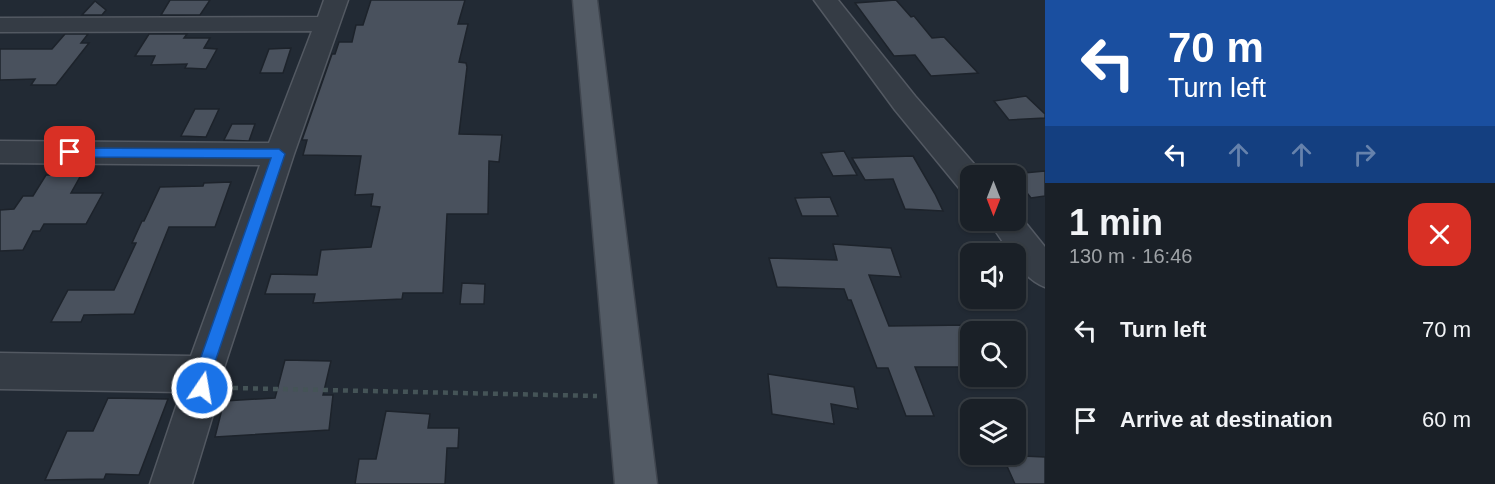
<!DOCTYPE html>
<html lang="en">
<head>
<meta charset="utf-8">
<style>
  :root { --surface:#1a2027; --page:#272d33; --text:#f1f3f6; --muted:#9fa3a7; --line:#383e44 }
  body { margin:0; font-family:Arial,sans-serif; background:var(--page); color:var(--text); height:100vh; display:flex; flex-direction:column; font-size:22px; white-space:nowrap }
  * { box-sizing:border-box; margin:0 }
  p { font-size:20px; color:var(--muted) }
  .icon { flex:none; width:33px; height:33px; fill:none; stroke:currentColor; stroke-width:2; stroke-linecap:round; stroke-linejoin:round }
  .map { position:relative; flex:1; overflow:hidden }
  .panel { display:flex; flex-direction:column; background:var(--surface); width:450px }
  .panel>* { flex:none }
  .hud { background:#1a4fa0; color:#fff; overflow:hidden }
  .needle { width:39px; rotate:180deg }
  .controls { position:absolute; left:960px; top:165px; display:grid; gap:12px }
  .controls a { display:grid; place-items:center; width:66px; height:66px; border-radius:12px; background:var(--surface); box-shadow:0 2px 4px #0004,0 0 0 2px var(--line); font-size:30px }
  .pin { position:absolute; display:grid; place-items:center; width:51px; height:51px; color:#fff; margin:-26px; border-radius:12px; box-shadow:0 3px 9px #0006 }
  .me { position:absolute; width:66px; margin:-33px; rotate:12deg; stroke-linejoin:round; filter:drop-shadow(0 0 4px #0008) }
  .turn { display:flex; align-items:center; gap:21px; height:126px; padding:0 24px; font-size:27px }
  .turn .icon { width:78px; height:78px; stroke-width:2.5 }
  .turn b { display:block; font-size:42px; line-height:51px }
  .lanes { display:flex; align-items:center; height:57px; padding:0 24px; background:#0003; justify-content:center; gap:30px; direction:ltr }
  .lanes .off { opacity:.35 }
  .round { display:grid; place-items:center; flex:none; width:63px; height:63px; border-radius:18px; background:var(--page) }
  .head { display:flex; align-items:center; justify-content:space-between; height:102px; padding:0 24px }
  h1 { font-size:36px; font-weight:600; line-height:45px }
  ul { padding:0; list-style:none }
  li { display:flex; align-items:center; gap:18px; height:90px; padding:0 24px }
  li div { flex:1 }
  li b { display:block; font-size:22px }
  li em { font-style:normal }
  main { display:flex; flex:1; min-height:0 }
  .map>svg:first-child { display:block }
</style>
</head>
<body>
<main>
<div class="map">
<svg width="1045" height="484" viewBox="0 0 1045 484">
  <rect width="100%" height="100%" fill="#222a34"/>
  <path fill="#49515d" stroke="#1d232b" stroke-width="1.5" d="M170,0H210L200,15H161Z
    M371,0H465L458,24H468L459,62L466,63L467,67L459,134L502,135L499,162L489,161L488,214H447L443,293H403L402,299L313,303L315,294H265L271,274L317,275L321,250L371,247L380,207L371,206L373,194L355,195L361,156L303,155L307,140H302L332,54H335L339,42H352L356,25H363Z
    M896,0L911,17L914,16L932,38L944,37L978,73L931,76L915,55L894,56L855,3Z
    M95,1L106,10L102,15H82Z
    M65,34H88L81,43H89L56,85H31L35,79L0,80V49H52Z
    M149,34H187L184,38H210L204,48L217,49L206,69L185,68L187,64L151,65L155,56H135Z
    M291,48L283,73H260L269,49Z
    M1026,96L1045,114V118L1009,120L994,101Z
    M195,109H219L206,137L181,136Z
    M232,124H255L249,141L224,140Z
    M844,151L857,175L833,176L821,153Z
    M913,156L935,194L943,211L905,209L893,179L865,180L852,158Z
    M1045,171V196L1031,198L1012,174Z
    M46,175H81L71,193H103L86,224H44L40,231H33L23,250L0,251V210L14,209L23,196H33Z
    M231,182L215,227H169L134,314L84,315L81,322H51L68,290H114L136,243H132L142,221H144L160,187L203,186L204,183Z
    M830,197L838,216H802L795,198Z
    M833,244L891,248L901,277L869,275L889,326L970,325V367H915L934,416H906L888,368H877L851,300H848L844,289L777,287L769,258L837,260Z
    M462,283L485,284L484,304H460Z
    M285,360L331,361L323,395H333L329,430L215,437L224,401L275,398Z
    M768,374L854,387L858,409L831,404L834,424L772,414Z
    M108,398L168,399L139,475L106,474L104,479L45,480L67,431H93Z
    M386,411L430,414L428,428H459L458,448H447L445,484H355L359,459H376Z
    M1002,455L1045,457V484H1015Z"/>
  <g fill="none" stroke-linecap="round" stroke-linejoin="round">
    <g stroke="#535962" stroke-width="3">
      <path id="minor" d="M324,0H348L294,154L222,374L221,388L192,484H150L181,392L0,389V353L191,356L260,165L0,163V141L269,143L312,31L0,32V18L318,17Z
        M814,0H838L915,96L981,172L983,176H970V191L959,188L895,110Z
        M1016,211L1045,247V287C1032,282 1016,268 1016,254H1011L988,220H1016Z"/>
    </g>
    <g stroke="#3f454e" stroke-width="3">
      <path id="major" d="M573,0H597L657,484H615Z"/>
    </g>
    <path stroke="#455457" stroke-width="4.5" stroke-dasharray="5 5" stroke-linecap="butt" d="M233,388L597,396"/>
    <use href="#minor" fill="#353c45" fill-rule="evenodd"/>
    <use href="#major" fill="#535b65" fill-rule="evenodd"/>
  </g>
  <path fill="#1a73e8" stroke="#114b97" stroke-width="1.5" d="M70,148L279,149L285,154L211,374L208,393L202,395L197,393L194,388L195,374L271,158L70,157L64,152Z"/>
</svg>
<div class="controls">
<a><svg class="needle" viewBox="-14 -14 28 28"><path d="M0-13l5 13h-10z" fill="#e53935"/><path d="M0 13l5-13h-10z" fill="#9fa3a7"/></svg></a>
<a><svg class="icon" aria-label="sound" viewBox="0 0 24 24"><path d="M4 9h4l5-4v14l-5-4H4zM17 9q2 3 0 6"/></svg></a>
<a><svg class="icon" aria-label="search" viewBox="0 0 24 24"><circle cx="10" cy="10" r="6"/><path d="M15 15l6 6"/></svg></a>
<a><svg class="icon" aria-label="layers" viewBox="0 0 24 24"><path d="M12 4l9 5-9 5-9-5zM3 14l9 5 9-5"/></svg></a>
</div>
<div class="pin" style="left:70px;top:152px;background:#d93025"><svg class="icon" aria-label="arrive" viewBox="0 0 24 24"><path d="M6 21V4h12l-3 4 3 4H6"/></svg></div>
<svg class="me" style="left:202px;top:388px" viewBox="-20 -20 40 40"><circle r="17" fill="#1a73e8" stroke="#fff" stroke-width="3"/><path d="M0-11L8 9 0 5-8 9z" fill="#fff"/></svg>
</div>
<section class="panel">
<div class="hud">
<div class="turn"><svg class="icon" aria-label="left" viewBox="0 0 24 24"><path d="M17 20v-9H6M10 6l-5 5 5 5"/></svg><div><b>70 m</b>Turn left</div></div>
<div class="lanes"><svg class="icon" aria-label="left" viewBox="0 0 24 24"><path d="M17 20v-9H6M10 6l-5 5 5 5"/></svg><svg class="icon off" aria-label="ahead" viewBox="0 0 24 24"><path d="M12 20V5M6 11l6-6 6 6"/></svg><svg class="icon off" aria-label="ahead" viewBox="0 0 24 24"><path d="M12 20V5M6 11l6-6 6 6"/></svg><svg class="icon off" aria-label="right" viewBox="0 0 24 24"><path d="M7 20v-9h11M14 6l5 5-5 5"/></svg></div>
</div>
<div class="head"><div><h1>1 min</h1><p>130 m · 16:46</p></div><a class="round" style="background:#d93025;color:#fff"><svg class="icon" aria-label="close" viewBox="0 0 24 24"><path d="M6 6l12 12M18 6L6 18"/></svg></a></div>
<ul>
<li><svg class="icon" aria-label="left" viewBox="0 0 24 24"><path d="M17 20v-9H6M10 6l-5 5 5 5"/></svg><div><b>Turn left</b></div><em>70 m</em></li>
<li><svg class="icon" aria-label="arrive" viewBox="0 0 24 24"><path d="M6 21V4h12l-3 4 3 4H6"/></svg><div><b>Arrive at destination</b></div><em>60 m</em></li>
</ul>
</section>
</main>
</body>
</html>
